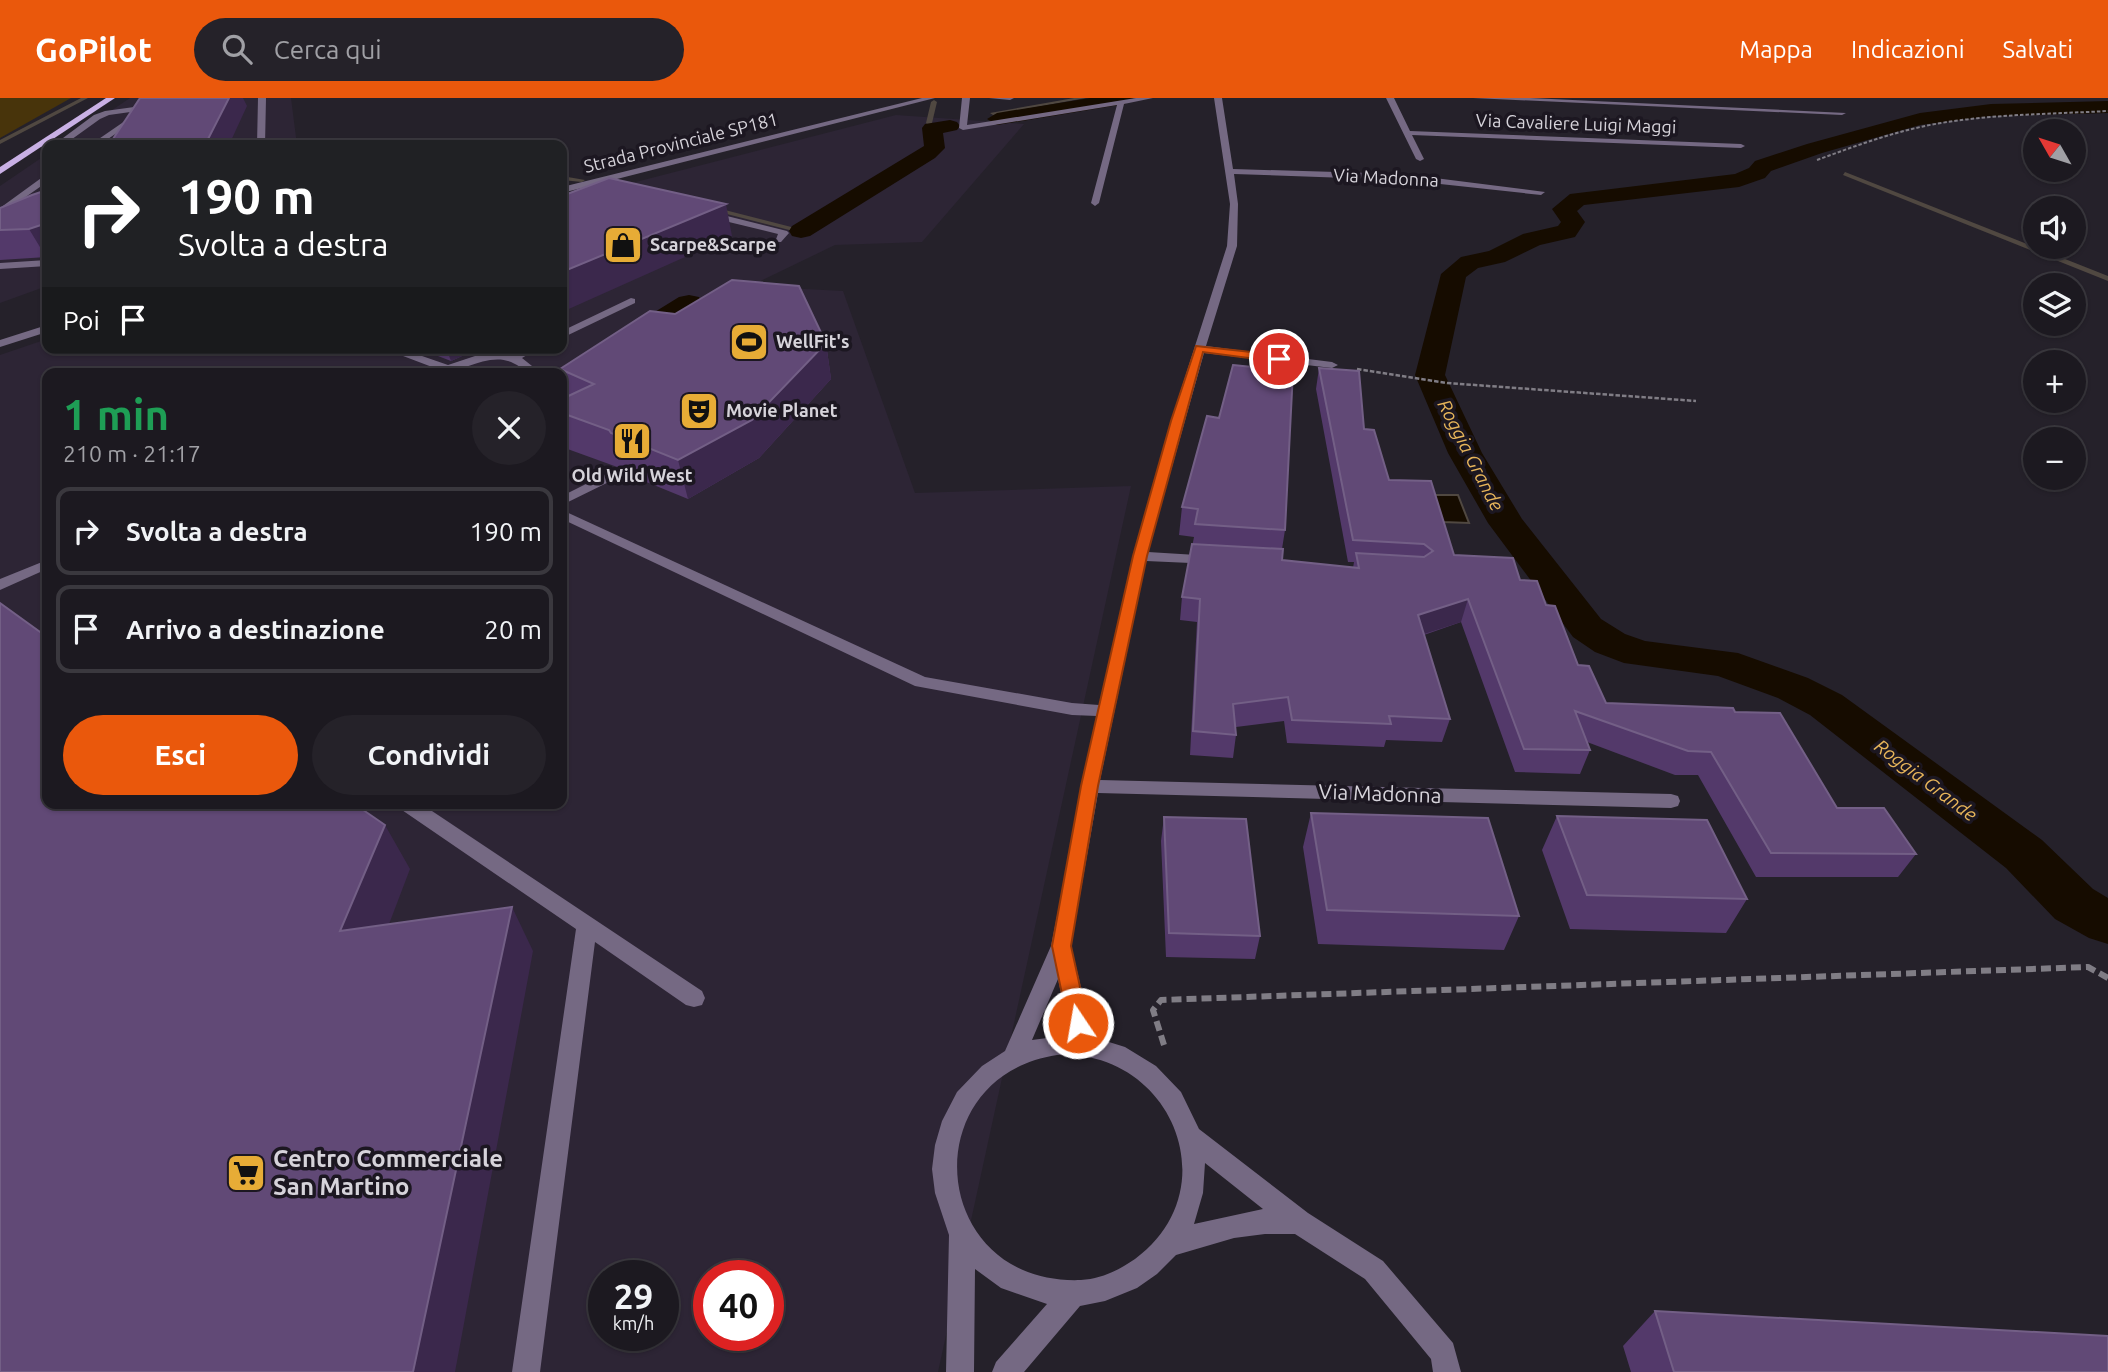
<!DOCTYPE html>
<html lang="it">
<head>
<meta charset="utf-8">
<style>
  :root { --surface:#1c1920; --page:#252229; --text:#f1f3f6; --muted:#a0a0a5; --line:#3a383e; --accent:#ea580c }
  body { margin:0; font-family:Ubuntu,sans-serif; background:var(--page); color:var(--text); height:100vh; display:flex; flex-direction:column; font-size:26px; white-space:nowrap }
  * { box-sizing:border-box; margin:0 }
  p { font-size:23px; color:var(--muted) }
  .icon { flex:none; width:38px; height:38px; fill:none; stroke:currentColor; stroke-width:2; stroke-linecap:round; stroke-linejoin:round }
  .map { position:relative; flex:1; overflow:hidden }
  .details { position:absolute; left:42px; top:270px; width:525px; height:441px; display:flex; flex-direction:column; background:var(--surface); border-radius:14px; box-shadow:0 2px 5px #0004,0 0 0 2px var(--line) }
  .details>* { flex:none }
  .top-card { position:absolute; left:42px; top:42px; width:525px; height:214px; border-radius:14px; box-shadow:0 2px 5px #0004,0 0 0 2px var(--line); background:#202124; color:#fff; overflow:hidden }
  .needle { width:46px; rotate:309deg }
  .buttons { position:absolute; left:2023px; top:21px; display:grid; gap:14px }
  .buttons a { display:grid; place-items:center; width:63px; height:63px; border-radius:50%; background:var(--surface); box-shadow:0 2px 5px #0004,0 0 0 2px var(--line); font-size:35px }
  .speed { position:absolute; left:588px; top:1162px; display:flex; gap:14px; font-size:35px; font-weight:700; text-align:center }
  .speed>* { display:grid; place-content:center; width:91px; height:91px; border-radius:50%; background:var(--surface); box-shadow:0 2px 5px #0004,0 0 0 2px var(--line); line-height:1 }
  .speed small { font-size:18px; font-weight:400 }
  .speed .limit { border:10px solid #d22; background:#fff; color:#111 }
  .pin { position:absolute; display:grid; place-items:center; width:60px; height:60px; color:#fff; margin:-30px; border:4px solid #fff; border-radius:50%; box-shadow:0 2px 7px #0007 }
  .me { position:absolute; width:77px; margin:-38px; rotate:348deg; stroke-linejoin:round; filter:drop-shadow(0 0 5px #0008) }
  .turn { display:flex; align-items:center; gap:24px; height:147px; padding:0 21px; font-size:32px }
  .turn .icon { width:91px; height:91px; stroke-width:2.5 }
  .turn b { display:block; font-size:49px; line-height:60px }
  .then { display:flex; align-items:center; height:66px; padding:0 21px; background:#0003; gap:14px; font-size:26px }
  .round { display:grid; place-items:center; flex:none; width:74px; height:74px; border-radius:37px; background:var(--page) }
  .head { display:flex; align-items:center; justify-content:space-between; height:119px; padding:0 21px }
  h1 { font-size:42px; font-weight:600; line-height:52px; color:#1e9e55 }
  .action { display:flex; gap:14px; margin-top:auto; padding:14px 21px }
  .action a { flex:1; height:80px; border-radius:42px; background:var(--accent); color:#fff; font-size:28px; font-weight:600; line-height:80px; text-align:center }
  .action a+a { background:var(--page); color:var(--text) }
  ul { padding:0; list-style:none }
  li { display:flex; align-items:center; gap:21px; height:88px; margin:0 14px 10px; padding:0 7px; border:4px solid var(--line); border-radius:14px }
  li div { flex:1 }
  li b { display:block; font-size:26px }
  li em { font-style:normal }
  header { display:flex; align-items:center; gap:42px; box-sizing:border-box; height:98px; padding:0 35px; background:var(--accent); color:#fff }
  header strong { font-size:33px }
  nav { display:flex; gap:38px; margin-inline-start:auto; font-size:24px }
  .search { width:490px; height:63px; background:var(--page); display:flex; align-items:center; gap:18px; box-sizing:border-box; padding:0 24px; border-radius:38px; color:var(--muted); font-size:26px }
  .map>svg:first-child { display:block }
</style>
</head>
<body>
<header>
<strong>GoPilot</strong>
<div class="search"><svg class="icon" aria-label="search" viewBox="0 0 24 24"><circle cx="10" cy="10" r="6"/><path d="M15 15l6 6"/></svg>Cerca qui</div>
<nav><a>Mappa</a><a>Indicazioni</a><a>Salvati</a></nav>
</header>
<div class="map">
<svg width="2108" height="1274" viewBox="0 0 2108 1274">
  <rect width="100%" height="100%" fill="#25212a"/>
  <path fill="#2d2535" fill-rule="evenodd" d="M130,0H291L297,47H60Z
    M896,17L1024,26L922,144L835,147L750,188L843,193L915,395L1131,388L938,1274H0V257L47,241V250H562V103ZM47,275H562V705H47ZM604,1178H663V1237H604ZM709,1178H768V1237H709Z
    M47,56V188L0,205V88Z"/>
  <path fill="#48340b" d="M0,0H71L0,40Z"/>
  <path fill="#160c00" stroke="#504841" stroke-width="2" d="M1433,397H1458L1469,425L1443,424Z"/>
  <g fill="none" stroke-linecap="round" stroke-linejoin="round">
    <path fill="#504841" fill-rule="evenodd" d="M81,0H88L0,46V42Z
      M1074,0H1086L993,17L990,15Z
      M934,2L937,4L932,25L935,30L932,32L926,25L931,4Z
      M1845,74L2108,178V183L1843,77Z
      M562,78L585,82L582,84L562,82Z
      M713,109L803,132L804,133L801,135L711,112Z"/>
    <path fill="#160c00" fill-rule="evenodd" d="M1090,0H1134L1125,6L997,27L987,21L997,15Z
      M2108,3V15L1991,18L1920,27L1822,55L1771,73L1765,80L1739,89L1584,107L1577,113L1585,124L1575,139L1540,147L1505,164L1478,170L1466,179L1445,277L1482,355L1522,421L1601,521L1625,536L1645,543L1738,555L1808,580L1842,597L2042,742L2093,791L2108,800V846L2089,840L2055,821L2006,770L1810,617L1778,600L1718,578L1624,565L1595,554L1573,539L1488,425L1448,355L1415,277L1441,176L1461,159L1489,153L1523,136L1558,128L1561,124L1552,111L1570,96L1735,76L1749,70L1755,63L1807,46L1920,15L1991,6Z
      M950,22L957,24L960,28L957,32L943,35L945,50L935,60L810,138L801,140L792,138L789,133L792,128L924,48L922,30L925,26Z
      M689,197L699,199L703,205L699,211L573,291L562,293V275H556L679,199Z"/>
    <path stroke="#807d85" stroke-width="2" stroke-dasharray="3.5 2" stroke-linecap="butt" d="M1817,62C1858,47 1898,32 1941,25C1996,16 2052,16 2108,13"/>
    <path stroke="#807d85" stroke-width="2.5" stroke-dasharray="4.5 2" stroke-linecap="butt" d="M1357,271L1447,285L1696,303"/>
    <path stroke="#807d85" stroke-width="6" stroke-dasharray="10 5" stroke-linecap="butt" d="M1164,947L1153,912L1161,902L2088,869L2108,880"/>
    <path fill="#756983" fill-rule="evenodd" d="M258,0H266L265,47H257Z
      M922,0H935L562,95V89Z
      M962,0H970L967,27L1136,0H1153L1124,6L1099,105L1095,108L1091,105L1117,7L963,32L959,30Z
      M989,0H1014L1010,2Z
      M1214,0H1222L1233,71L1403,76L1545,94L1541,97L1403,82L1234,76L1238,106L1237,148L1206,248L1332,264L1338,267L1332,270L1204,255L1148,454L1213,458L1220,462L1213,466L1146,463L1100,682L1671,696L1678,698L1680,703L1678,708L1671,710L1098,695L1071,848L1093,939L1125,949L1156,968L1181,994L1199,1031L1308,1115L1383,1163L1453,1245L1461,1274H1433L1431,1261L1365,1181L1295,1136H1265L1234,1140L1176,1157L1157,1176L1137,1190L1105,1203L1080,1208L1024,1274H992L996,1264L1047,1206L1001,1190L975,1171L974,1274H946L949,1137L935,1095L932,1071L935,1047L942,1023L957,994L982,968L1005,953L1051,848L1097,618L1072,617L915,588L562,421V412L925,579L1072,605L1099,607L1133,458L1171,323L1227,148L1230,106ZM1058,881L1070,937L1032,942ZM1057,957C1171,951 1230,1091 1135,1161C1119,1172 1101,1181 1081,1182C929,1188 912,979 1057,957ZM1205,1065L1263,1111L1194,1126L1203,1095Z
      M1386,0H1394L1410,33L1741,46L1745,48L1741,50L1412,37L1424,61L1420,63L1416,61Z
      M1473,0H1530L1846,15L1842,17Z
      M156,6L159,10L109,17L100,21L68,44L39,49L35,47L63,40L94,17L105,13Z
      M138,14L145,16L99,47H90Z
      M44,78H47V84L0,117V110Z
      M707,113L787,133L789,135L781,144H775L778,136L704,118L702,116Z
      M47,162V168L0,171V165Z
      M631,200L635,201V205L562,240V233Z
      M47,227V234L0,249V242Z
      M382,250H399L448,267L484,255L512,256L524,250H539L522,260L532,268V275H520V269C493,249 466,275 437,275L440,272Z
      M614,372L619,373V379L562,407V398Z
      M47,462V471L0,492V481Z
      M397,705H420L702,893L705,900L702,907L694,909L686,907L595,844L540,1274H512L576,831L399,710Z"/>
    <path fill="#c9b0e5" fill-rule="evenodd" d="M106,0H115L0,76V69Z"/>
  </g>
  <path fill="#53396a" d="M32,97L47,159L0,162V110Z
    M826,245L831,281L759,360L688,401L622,374L620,370L562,349V301L568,298L560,271Z
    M417,250H480L451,263Z
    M1319,270L1364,331L1389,382L1454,457L1520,482L1546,507L1578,567L1606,605L1735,614L1837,710L1916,756L1898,779H1756L1698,677H1675L1587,644L1590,652L1580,676L1515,674L1461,524L1424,537L1450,621L1442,644L1386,642L1384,649L1287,645L1284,623L1236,629V637L1233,660L1190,657L1197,524L1180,522L1182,499L1194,439L1179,437L1182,409L1207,318L1285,432L1282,451V462L1353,470L1354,464H1348L1316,291Z
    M1311,715L1519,818L1504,852L1318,846L1303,749Z
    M1557,718L1747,801L1726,835L1570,831L1542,752Z
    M1164,719L1260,838L1255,861L1166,859L1161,743Z
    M1655,1213L2108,1274H1631L1623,1248Z"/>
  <path fill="#3b284c" d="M229,0H243L247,8L229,47H205Z
    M726,106L732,138L562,214V174Z
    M47,125V159H46L29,131Z
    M826,245L831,281L759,360L688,401L678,362Z
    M446,250H480L451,263Z
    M1468,501L1461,524L1412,540L1418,517Z
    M385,727L410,771L370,876L340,833Z
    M512,809L533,853L455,1274H413Z"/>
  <path fill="#614976" stroke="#735f86" stroke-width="2" d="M140,0H229L205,47H109Z
    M609,80L726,106L562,174V98Z
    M47,92V125L29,131L0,132V110L32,97Z
    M732,182L799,188L826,245L752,322L678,362L611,335L609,332L562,315V301L594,286L560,271L650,213L675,216Z
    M1233,267L1293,273L1285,432L1195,426L1198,411L1182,409L1207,318L1219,320Z
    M1319,270L1359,273L1364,331L1374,332L1389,382L1431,383L1454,457L1513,460L1520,482L1537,483L1546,507L1555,508L1578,567L1589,568L1606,605L1733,610L1735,614L1780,615L1837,710H1884L1916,756L1771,755L1711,654L1688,653L1575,613L1590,652L1524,651L1468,501L1418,517L1450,621L1389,618L1391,626L1292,622L1288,599L1233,606L1236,637L1193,633L1200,501L1182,499L1192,446L1283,451L1282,462L1359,470L1356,455L1424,459L1433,453L1424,446L1353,442Z
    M0,505L47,539V705H353L385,727L340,833L512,809L413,1274H0Z
    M1311,715L1488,720L1519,818L1327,812Z
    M1557,718L1707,722L1747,801L1587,797Z
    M1164,719L1246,721L1260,838L1169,835Z
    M1655,1213L2108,1238V1274H1674Z"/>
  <path fill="#ea580c" stroke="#983908" stroke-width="2" d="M1196,248L1279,257L1284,261L1279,264L1203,254L1147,458L1098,688L1071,848L1088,925L1085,931L1078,933L1071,931L1068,925L1052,848L1081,688L1133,458L1171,323Z"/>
  <defs>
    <g id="shop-square" transform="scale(2.0125)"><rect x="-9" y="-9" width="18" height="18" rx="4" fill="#e7ac36" stroke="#1c1721"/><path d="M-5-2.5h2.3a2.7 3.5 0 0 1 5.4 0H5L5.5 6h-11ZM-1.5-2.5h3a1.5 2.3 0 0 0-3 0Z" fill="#111"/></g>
    <g id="stadium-square" transform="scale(2.0125)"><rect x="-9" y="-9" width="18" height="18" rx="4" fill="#e7ac36" stroke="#1c1721"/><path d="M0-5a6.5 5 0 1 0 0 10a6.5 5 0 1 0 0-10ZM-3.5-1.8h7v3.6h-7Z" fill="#111"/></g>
    <g id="theatre-square" transform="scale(2.0125)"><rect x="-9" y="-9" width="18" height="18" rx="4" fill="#e7ac36" stroke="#1c1721"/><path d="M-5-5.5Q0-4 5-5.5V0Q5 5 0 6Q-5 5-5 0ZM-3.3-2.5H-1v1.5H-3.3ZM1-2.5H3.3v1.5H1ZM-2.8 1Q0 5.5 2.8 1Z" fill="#111"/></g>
    <g id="restaurant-square" transform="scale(2.0125)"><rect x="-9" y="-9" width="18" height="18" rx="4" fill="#e7ac36" stroke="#1c1721"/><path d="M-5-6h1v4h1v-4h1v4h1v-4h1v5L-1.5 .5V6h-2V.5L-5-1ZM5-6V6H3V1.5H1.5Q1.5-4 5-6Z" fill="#111"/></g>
    <g id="supermarket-square" transform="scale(2.0125)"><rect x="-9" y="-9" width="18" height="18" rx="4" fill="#e7ac36" stroke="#1c1721"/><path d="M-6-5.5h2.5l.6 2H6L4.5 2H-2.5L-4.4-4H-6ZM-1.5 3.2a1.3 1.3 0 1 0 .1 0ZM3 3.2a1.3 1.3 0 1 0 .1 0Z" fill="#111"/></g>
  </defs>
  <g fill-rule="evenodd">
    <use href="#shop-square" x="623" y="147"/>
    <use href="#stadium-square" x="749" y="244"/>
    <use href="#theatre-square" x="699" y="313"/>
    <use href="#restaurant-square" x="632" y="343"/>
    <use href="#supermarket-square" x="246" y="1075"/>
  </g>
  <g text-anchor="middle" stroke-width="7" stroke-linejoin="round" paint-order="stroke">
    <g font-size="18" fill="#d6d3da" stroke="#1c1721">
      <text transform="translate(1576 26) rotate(2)" y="6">Via Cavaliere Luigi Maggi</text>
      <text transform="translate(681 45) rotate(-14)" y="6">Strada Provinciale SP181</text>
      <text transform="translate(1386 80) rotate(3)" y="6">Via Madonna</text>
    </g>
    <g font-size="18" font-weight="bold" fill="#d6d3da" stroke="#1c1721" text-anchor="start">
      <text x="650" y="153">Scarpe&amp;Scarpe</text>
      <text x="776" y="250">WellFit's</text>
      <text x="726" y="319">Movie Planet</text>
      <text x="632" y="384" text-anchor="middle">Old Wild West</text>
    </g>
    <g font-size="19" font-style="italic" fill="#e7b55a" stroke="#1c1721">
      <text transform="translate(1471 357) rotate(63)" y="7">Roggia Grande</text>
      <text transform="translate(1926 682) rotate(37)" y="7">Roggia Grande</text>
    </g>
    <g font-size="21" fill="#d6d3da" stroke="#1c1721">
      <text transform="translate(1380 696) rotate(2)" y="7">Via Madonna</text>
    </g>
    <g font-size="24" font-weight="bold" fill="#d6d3da" stroke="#1c1721" text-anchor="start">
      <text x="273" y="1069">Centro Commerciale<tspan x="273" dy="28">San Martino</tspan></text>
    </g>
  </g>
</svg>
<div class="buttons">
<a><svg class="needle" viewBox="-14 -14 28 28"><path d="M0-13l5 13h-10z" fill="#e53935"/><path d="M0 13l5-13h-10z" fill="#a0a0a5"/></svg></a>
<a><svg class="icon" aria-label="sound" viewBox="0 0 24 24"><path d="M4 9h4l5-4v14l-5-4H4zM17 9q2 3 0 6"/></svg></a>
<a><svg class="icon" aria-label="layers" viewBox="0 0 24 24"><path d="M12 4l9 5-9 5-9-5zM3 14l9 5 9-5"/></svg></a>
<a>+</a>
<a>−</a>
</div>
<div class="speed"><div>29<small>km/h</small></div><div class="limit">40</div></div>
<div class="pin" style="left:1279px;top:261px;background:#d93025"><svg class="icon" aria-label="arrive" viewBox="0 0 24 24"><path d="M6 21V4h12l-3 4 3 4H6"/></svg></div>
<svg class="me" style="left:1078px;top:925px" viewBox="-20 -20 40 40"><circle r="17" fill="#ea580c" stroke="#fff" stroke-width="3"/><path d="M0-11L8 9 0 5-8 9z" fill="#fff"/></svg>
<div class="top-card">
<div class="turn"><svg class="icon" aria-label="right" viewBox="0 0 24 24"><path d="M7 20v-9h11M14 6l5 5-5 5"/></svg><div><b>190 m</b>Svolta a destra</div></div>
<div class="then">Poi<svg class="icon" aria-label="arrive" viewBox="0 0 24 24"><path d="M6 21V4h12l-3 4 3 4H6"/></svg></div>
</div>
<section class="details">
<div class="head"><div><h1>1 min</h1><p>210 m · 21:17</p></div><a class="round"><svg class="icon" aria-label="close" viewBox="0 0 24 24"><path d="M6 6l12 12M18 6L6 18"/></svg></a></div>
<ul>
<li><svg class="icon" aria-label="right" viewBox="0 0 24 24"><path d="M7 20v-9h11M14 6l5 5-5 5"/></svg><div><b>Svolta a destra</b></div><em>190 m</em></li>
<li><svg class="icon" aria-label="arrive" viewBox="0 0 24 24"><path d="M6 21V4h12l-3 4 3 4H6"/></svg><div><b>Arrivo a destinazione</b></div><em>20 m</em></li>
</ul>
<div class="action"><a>Esci</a><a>Condividi</a></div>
</section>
</div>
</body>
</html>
